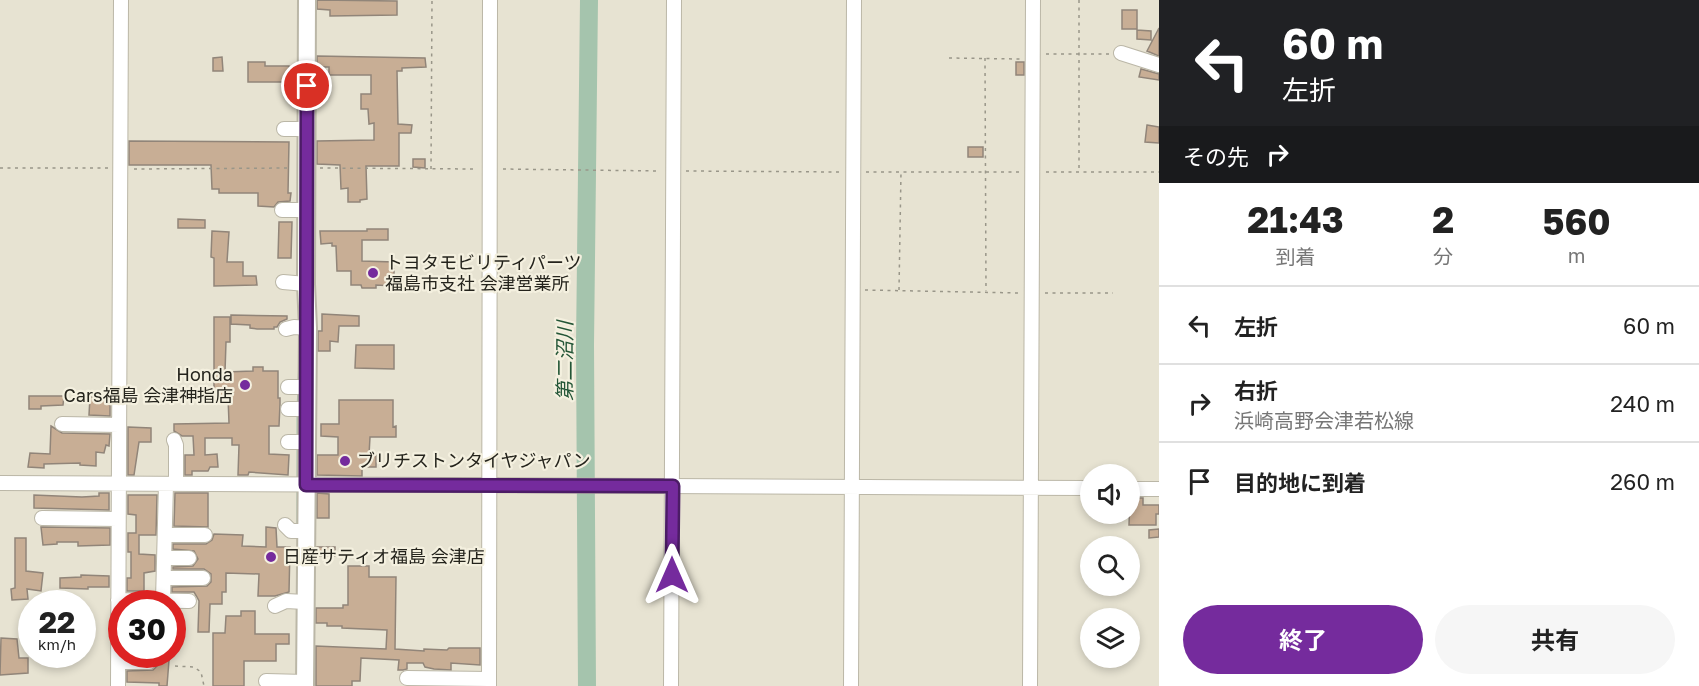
<!DOCTYPE html>
<html lang="ja">
<head>
<meta charset="utf-8">
<style>
  :root { --surface:#fff; --page:#f6f6f6; --text:#222; --muted:#767676; --line:#e0e0e0; --accent:#752b9d }
  body { margin:0; font-family:"Golos Text","Noto Sans JP",sans-serif; background:var(--page); color:var(--text); height:100vh; display:flex; flex-direction:column; font-size:22px; white-space:nowrap }
  * { box-sizing:border-box; margin:0 }
  p { font-size:20px; color:var(--muted) }
  .icon { flex:none; width:33px; height:33px; fill:none; stroke:currentColor; stroke-width:2; stroke-linecap:round; stroke-linejoin:round }
  .map { position:relative; flex:1; overflow:hidden }
  .drawer { display:flex; flex-direction:column; background:var(--surface); width:540px }
  .drawer>* { flex:none }
  .hud { background:#202124; color:#fff; overflow:hidden }
  .fabs { position:absolute; left:1080px; top:464px; display:grid; gap:12px }
  .fabs a { display:grid; place-items:center; width:60px; height:60px; border-radius:50%; background:var(--surface); box-shadow:0 3px 9px #0003; font-size:30px }
  .speed { position:absolute; left:18px; top:590px; display:flex; gap:12px; font-size:30px; font-weight:700; text-align:center }
  .speed>* { display:grid; place-content:center; width:78px; height:78px; border-radius:50%; background:var(--surface); box-shadow:0 3px 9px #0003; line-height:1 }
  .speed small { font-size:15px; font-weight:400 }
  .speed .limit { border:9px solid #d22; background:#fff; color:#111 }
  .pin { position:absolute; display:grid; place-items:center; width:51px; height:51px; color:#fff; margin:-26px; border:3px solid #fff; border-radius:50%; box-shadow:0 2px 6px #0007 }
  .me { position:absolute; width:66px; margin:-33px; rotate:0deg; stroke-linejoin:round; filter:drop-shadow(0 0 4px #0008) }
  .turn { display:flex; align-items:center; gap:21px; height:126px; padding:0 24px; font-size:27px }
  .turn .icon { width:78px; height:78px; stroke-width:2.5 }
  .turn b { display:block; font-size:42px; line-height:51px }
  .then { display:flex; align-items:center; height:57px; padding:0 24px; background:#0003; gap:12px; font-size:22px }
  .eta { display:flex; justify-content:space-evenly; align-items:center; height:102px; text-align:center }
  .eta b { font-size:36px; font-weight:700; line-height:42px }
  .button { display:flex; gap:12px; margin-top:auto; padding:12px 24px }
  .button a { flex:1; height:69px; border-radius:36px; background:var(--accent); color:#fff; font-size:24px; font-weight:700; line-height:69px; text-align:center }
  .button a+a { background:var(--page); color:var(--text) }
  ul { padding:0; list-style:none }
  li { display:flex; align-items:center; gap:18px; height:78px; padding:0 24px; border-top:2px solid var(--line) }
  li div { flex:1 }
  li b { display:block; font-size:22px }
  li em { font-style:normal }
  main { display:flex; flex:1; min-height:0 }
  .map>svg:first-child { display:block }
</style>
</head>
<body>
<main>
<div class="map">
<svg width="1159" height="686" viewBox="0 0 1159 686">
  <rect width="100%" height="100%" fill="#e7e3d2"/>
  <g fill="none" stroke-linecap="round" stroke-linejoin="round">
    <path stroke="#a5c4ad" stroke-width="3" d="M299,384L300,358
      M298,405L299,391
      M298,438V412
      M298,480V445
      M298,490V528"/>
    <path stroke="#a5c4ad" stroke-width="18" d="M587,686L585,345L589,0"/>
  </g>
  <path fill="#c8ae95" stroke="#918579" stroke-width="1.5" d="M317,0L397,1V15L330,16V10L317,9Z
    M1122,10H1137V29H1122Z
    M1159,28V56L1147,51Z
    M1137,30L1151,31V40L1137,39Z
    M317,56L425,58L426,67L402,68V71H397L398,124L412,125L411,133H399V166H366L367,199L360,200V202H348V188L341,189L340,165L317,164V141L374,140V123L369,124L368,109H361V94H371V75H329V67H317Z
    M222,57L223,71H213V58Z
    M248,62H265V66H289L288,82H248Z
    M1016,62H1024V75H1016Z
    M1141,69L1159,74V80L1139,77Z
    M1147,125L1159,127V143L1145,142Z
    M129,141L289,142L288,193H291L290,201L278,202L274,207L258,206V193H219V189H212L211,165H129Z
    M968,147H983V157H968Z
    M413,159H425V168L413,167Z
    M178,219L205,220V228H178Z
    M279,222H292L291,258H278Z
    M367,229H388V240H362V261L394,262V286L376,285V288H362L361,285H351V271H337L336,246H332V243L321,244L320,231H367Z
    M212,231L229,232L227,262H243V276H256L257,285L214,286V258L211,257Z
    M322,314L359,316V326H339L338,342L330,341V351H318V331H322Z
    M231,315L287,316V319L280,322L277,327H274V329H257L250,328V325L231,324Z
    M214,317H230V342H226L225,372L253,371V367H263V371H278V398H280V404L279,426H269V454L289,455L288,475L249,472L248,475H238L239,445H232V438H205V455L217,454L218,467H210L208,471H192V475H185V455H194L193,436H182L174,431V424L229,423L228,397H214Z
    M356,345H394V369L355,368Z
    M29,396H64L63,405L41,406V409H29Z
    M90,397L110,398V416L89,415Z
    M339,400H393V427L396,426V437H370L369,455H376V467H362V476L317,475V455H338V437L321,436V424H339Z
    M51,426L62,433L110,434L109,446L106,445L104,453L96,452V466L80,465V463L44,464V468L28,467L30,453L50,454Z
    M128,427L151,428V442H139L134,475H128Z
    M99,493H109V510L34,508V495L82,497L99,496Z
    M175,493H208V527L174,526Z
    M317,493L329,494V518H317Z
    M128,495H157L156,535H139V554L155,555V571L144,573V591H127V578H131V552H128V533H136V515L128,514Z
    M1130,498H1143V505H1159V514H1156V525H1129Z
    M41,527L110,528V545L78,546V542H57V544L43,545Z
    M266,527L276,528L277,547H290L289,592L275,596H258L259,574L226,573V592H222V604H210L209,632H198L199,601L197,597L194,592H172V587L207,586L211,582V574L204,569H173V567L193,566L198,559L194,551L173,549V544H206L212,540L214,534L243,535L242,546L266,547Z
    M1159,529V537L1149,538V530Z
    M15,538H26V571L43,573L41,591L27,589L28,599L12,600L11,589L15,588Z
    M317,547H335V556H317Z
    M348,566H369V577H396L395,649L424,651V649L447,650L449,648H480V665L451,663V670L434,669L425,667L423,663H407V669L403,670H398L399,660L361,658L360,681H352V686H316V646L386,649L387,630L342,628V626H327V623H316V608H343V605H348Z
    M81,575L109,576V587H88V589L60,588V578L81,577Z
    M241,611H255V634H289V644H276V661H244V686H213V633H225L226,616H241Z
    M1,638L17,639L19,658H28V673L0,675Z
    M157,660H169L167,686H159V683L127,682V671L153,670L157,666Z"/>
  <g fill="none" stroke-linecap="round" stroke-linejoin="round">
    <g stroke="#bbb7a7" stroke-width="16">
      <path id="minor" d="M1121,53L1159,65
        M284,129H307
        M282,210H306
        M283,282L306,284
        M286,329L294,327L308,328
        M288,387H306
        M288,409H306
        M62,424L119,425
        M174,440L176,445V484
        M288,442H306
        M0,483L1090,488
        M1130,489H1159
        M42,518L118,519
        M285,525L291,531H306
        M165,535H205
        M164,558H189
        M164,578H203
        M118,600L189,601
        M163,600L166,484
        M275,606L286,601L305,602
        M118,662H149
        M407,678L489,679
        M266,681L305,682
        M118,686L121,0
        M489,686L490,0
        M671,686L674,0
        M851,686L854,0
        M1030,686L1033,0"/>
    </g>
    <g stroke="#bbb7a7" stroke-width="20">
      <path id="major" d="M305,686L308,328L306,284L307,0"/>
    </g>
    <path stroke="#999689" stroke-width="1.5" stroke-dasharray="3 4.5" stroke-linecap="butt" d="M1079,0V172
      M1046,54H1110
      M949,58L1020,59
      M985,58L986,291
      M0,168H108
      M320,168L477,169
      M134,169L291,168
      M431,169L432,0
      M503,169L660,171
      M686,171L840,172
      M866,172H1020
      M1046,172H1159
      M865,290L1020,293
      M899,290L901,172
      M1045,293H1113
      M175,666L194,667L201,672L204,686"/>
    <use href="#minor" stroke="#fff" stroke-width="14"/>
    <use href="#major" stroke="#fff" stroke-width="16"/>
  </g>
  <g fill="none" stroke-linecap="round" stroke-linejoin="round">
    <g stroke="#4c1c66" stroke-width="15">
      <path id="route" d="M307,86L306,485L673,486L672,575"/>
    </g>
    <use href="#route" stroke="#752b9d" stroke-width="10"/>
  </g>
  <g fill="#752b9d" stroke="#f4f0df" stroke-width="2">
    <circle cx="373" cy="273" r="6"/>
    <circle cx="245" cy="385" r="6"/>
    <circle cx="345" cy="461" r="6"/>
    <circle cx="271" cy="557" r="6"/>
  </g>
  <g text-anchor="middle" stroke-width="4.5" stroke-linejoin="round" paint-order="stroke">
    <g font-size="18" fill="#24231c" stroke="#f4f0df" text-anchor="start">
      <text x="385" y="269">トヨタモビリティパーツ<tspan x="385" dy="21">福島市支社 会津営業所</tspan></text>
      <text x="233" y="381" text-anchor="end">Honda<tspan x="233" dy="21">Cars福島 会津神指店</tspan></text>
      <text x="357" y="467">ブリチストンタイヤジャパン</text>
      <text x="283" y="563">日産サティオ福島 会津店</text>
    </g>
    <g font-size="20" font-style="italic" fill="#235536" stroke="#f4f0df">
      <text transform="translate(565 361) rotate(-90)" y="7">第二沼川</text>
    </g>
  </g>
</svg>
<div class="fabs">
<a><svg class="icon" aria-label="sound" viewBox="0 0 24 24"><path d="M4 9h4l5-4v14l-5-4H4zM17 9q2 3 0 6"/></svg></a>
<a><svg class="icon" aria-label="search" viewBox="0 0 24 24"><circle cx="10" cy="10" r="6"/><path d="M15 15l6 6"/></svg></a>
<a><svg class="icon" aria-label="layers" viewBox="0 0 24 24"><path d="M12 4l9 5-9 5-9-5zM3 14l9 5 9-5"/></svg></a>
</div>
<div class="speed"><div>22<small>km/h</small></div><div class="limit">30</div></div>
<div class="pin" style="left:307px;top:86px;background:#d93025"><svg class="icon" aria-label="arrive" viewBox="0 0 24 24"><path d="M6 21V4h12l-3 4 3 4H6"/></svg></div>
<svg class="me" style="left:672px;top:575px" viewBox="-20 -20 40 40"><path d="M0-17L14 15 0 8-14 15z" fill="#752b9d" stroke="#fff" stroke-width="4"/></svg>
</div>
<section class="drawer">
<div class="hud">
<div class="turn"><svg class="icon" aria-label="left" viewBox="0 0 24 24"><path d="M17 20v-9H6M10 6l-5 5 5 5"/></svg><div><b>60 m</b>左折</div></div>
<div class="then">その先<svg class="icon" aria-label="right" viewBox="0 0 24 24"><path d="M7 20v-9h11M14 6l5 5-5 5"/></svg></div>
</div>
<div class="eta">
<div><b>21:43</b><p>到着</p></div>
<div><b>2</b><p>分</p></div>
<div><b>560</b><p>m</p></div>
</div>
<ul>
<li><svg class="icon" aria-label="left" viewBox="0 0 24 24"><path d="M17 20v-9H6M10 6l-5 5 5 5"/></svg><div><b>左折</b></div><em>60 m</em></li>
<li><svg class="icon" aria-label="right" viewBox="0 0 24 24"><path d="M7 20v-9h11M14 6l5 5-5 5"/></svg><div><b>右折</b><p>浜崎高野会津若松線</p></div><em>240 m</em></li>
<li><svg class="icon" aria-label="arrive" viewBox="0 0 24 24"><path d="M6 21V4h12l-3 4 3 4H6"/></svg><div><b>目的地に到着</b></div><em>260 m</em></li>
</ul>
<div class="button"><a>終了</a><a>共有</a></div>
</section>
</main>
</body>
</html>
